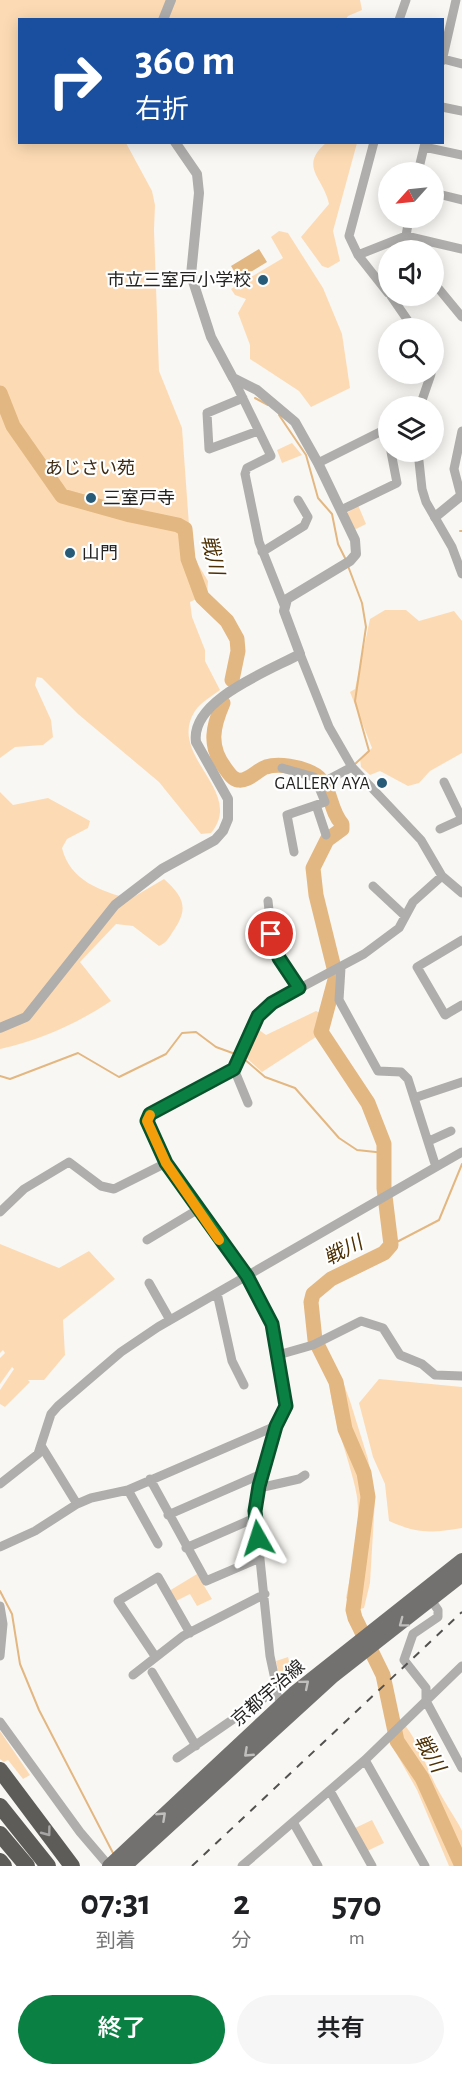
<!DOCTYPE html>
<html lang="ja">
<head>
<meta charset="utf-8">
<style>
  :root { --surface:#fff; --page:#f6f6f6; --text:#202124; --muted:#757577; --accent:#0b8043 }
  body { margin:0; font-family:"Alegreya Sans","Noto Sans JP",sans-serif; background:var(--page); color:var(--text); height:100vh; display:flex; flex-direction:column; font-size:22px; white-space:nowrap }
  * { box-sizing:border-box; margin:0 }
  p { font-size:20px; color:var(--muted) }
  .icon { flex:none; width:33px; height:33px; fill:none; stroke:currentColor; stroke-width:2; stroke-linecap:round; stroke-linejoin:round }
  .map { position:relative; height:1866px; overflow:hidden }
  .details { display:flex; flex-direction:column; background:var(--surface); flex:1 }
  .details>* { flex:none }
  .top-card { position:absolute; left:18px; top:18px; width:426px; height:126px; border-radius:0px; box-shadow:0 3px 15px #0003; background:#1a4fa0; color:#fff; overflow:hidden }
  .needle { width:39px; rotate:243deg }
  .tools { position:absolute; left:378px; top:162px; display:grid; gap:12px }
  .tools a { display:grid; place-items:center; width:66px; height:66px; border-radius:50%; background:var(--surface); box-shadow:0 3px 15px #0003; font-size:30px }
  .pin { position:absolute; display:grid; place-items:center; width:51px; height:51px; color:#fff; margin:-26px; border:3px solid #fff; border-radius:50%; box-shadow:0 2px 6px #0007 }
  .me { position:absolute; width:66px; margin:-33px; rotate:354deg; stroke-linejoin:round; filter:drop-shadow(0 0 4px #0008) }
  .turn { display:flex; align-items:center; gap:21px; height:126px; padding:0 18px; font-size:27px }
  .turn .icon { width:78px; height:78px; stroke-width:2.5 }
  .turn b { display:block; font-size:42px; line-height:51px }
  .eta { display:flex; justify-content:space-evenly; align-items:center; height:102px; text-align:center }
  .eta b { font-size:36px; font-weight:600; line-height:42px }
  .cta { display:flex; gap:12px; margin-top:auto; padding:12px 18px }
  .cta a { flex:1; height:69px; border-radius:36px; background:var(--accent); color:#fff; font-size:24px; font-weight:600; line-height:69px; text-align:center }
  .cta a+a { background:var(--page); color:var(--text) }
  .map>svg:first-child { display:block }
</style>
</head>
<body>
<div class="map">
<svg width="462" height="1866" viewBox="0 0 462 1866">
  <rect width="100%" height="100%" fill="#f9f7f3"/>
  <path fill="#fcdbb4" d="M0,0H360L362,10L348,16L346,19L20,20V142L126,143L152,191L155,205L154,230L159,371L182,428L191,553L208,581L207,594L190,602L192,617L205,650V661L220,690C212,696 201,702 195,711C166,756 246,791 211,833L201,834L159,782L78,714L42,678L37,677L35,685L51,720L53,737L43,745L15,747L0,758Z
    M326,143H357L333,231L340,261L328,268L322,266L301,237L329,204C324,178 298,167 326,143Z
    M279,231L288,233L323,288L342,334L350,388L311,407L299,391L250,359V345L238,313L246,299L235,295L231,289L283,258L271,237Z
    M292,443L302,455L282,463L277,450Z
    M358,505L366,524L354,530L347,513Z
    M385,610H406L419,621L454,611L462,621V753L430,771L419,783L408,786L380,771L370,775L361,767L360,759L372,748L350,692L355,689L370,619Z
    M0,792L13,805L48,798L90,821L88,828L67,839L62,848C70,881 101,891 130,899L164,879C185,898 189,909 172,933C168,939 166,943 159,946L133,926L116,924L80,962L111,1001C76,1024 41,1040 0,1049Z
    M316,1011L322,1014L319,1035L262,1072L242,1054L255,1027L266,1035Z
    M0,1244L59,1268L89,1251L115,1279L63,1320L65,1355L44,1380H28L30,1382L5,1407L0,1404V1390L14,1369L12,1367L0,1384V1358L5,1353L3,1350L0,1353Z
    M331,1375L343,1382L350,1401L368,1459L375,1499L370,1583L364,1608L356,1610L346,1598C352,1568 361,1527 357,1497C353,1468 324,1397 331,1375Z
    M379,1379L462,1387V1528C431,1533 418,1534 389,1521L385,1484L373,1457L359,1403Z
    M197,1574L212,1599L197,1606L190,1594L174,1602L169,1591Z
    M288,1657L294,1680L282,1689L276,1661Z
    M399,1718C418,1738 425,1765 437,1788C444,1801 452,1813 459,1825L462,1831V1866H449L417,1790L391,1744L389,1726Z
    M0,1731L30,1775L23,1779L8,1760L4,1762L0,1759Z
    M372,1820L384,1843L367,1851L355,1828Z"/>
  <path fill="#e3b781" d="M259,249L267,262L239,279L231,266Z"/>
  <g fill="none" stroke-linecap="round" stroke-linejoin="round">
    <path stroke="#e3b781" stroke-width="2" d="M255,398L268,405
      M279,415L306,455L318,498L332,514L338,544L345,558
      M460,531H462
      M348,566L362,603L366,627L355,701L369,751L355,764
      M243,1058L265,1077L295,1088L339,1138L357,1150L385,1153
      M0,1076L10,1079L78,1053L119,1077L166,1054L182,1033L196,1032L216,1047L238,1055
      M391,1245L439,1220L462,1164
      M0,1591L12,1614L20,1664L39,1710L113,1853"/>
    <path stroke="#e3b781" stroke-width="15" d="M0,393L13,426L62,496L130,515L178,525L185,529L188,559L202,597L227,621L237,639L238,651L232,680
      M223,703C213,726 208,746 225,768C228,772 232,779 238,780C248,782 257,770 266,767C279,763 300,767 312,773C332,782 328,809 342,824V829L327,840L313,868L316,895L336,976L321,1032L368,1103L384,1144V1188L391,1245L384,1253L331,1279L313,1294L311,1302L315,1340L336,1382L345,1429L364,1473L368,1497L353,1610L355,1618L383,1675L397,1741L422,1778L462,1866"/>
    <path stroke="#afaeac" stroke-width="9" d="M399,20L406,0
      M443,59L462,64
      M442,61L456,0
      M442,107L462,111
      M374,142L349,236L358,255L388,293
      M424,147L462,155
      M418,172L425,143
      M434,193L462,200
      M409,218L406,236L409,250
      M358,255L406,236L462,249
      M434,283L462,317
      M391,296L413,328
      M233,378L271,456L247,468L245,474L259,542L284,605
      M243,398L207,413L209,449L258,431
      M420,406L431,374
      M418,452L422,489L426,502L452,547L462,574
      M318,463L386,429L388,440
      M461,496L454,469L462,431
      M341,510L397,483L391,452
      M262,552L304,526L308,517L298,500
      M300,654L329,727L352,767L421,840L442,876L462,893
      M282,768L314,777L318,785
      M444,782L462,819
      M316,805L326,835
      M440,829L462,819
      M294,852L287,815L325,802L318,785L352,767
      M373,886L404,915
      M268,901C272,941 276,954 299,988
      M462,940L417,967L445,1015L462,1005
      M341,968L339,1000L378,1071L401,1072L408,1079L436,1167
      M234,1069L248,1103
      M414,1098L462,1082
      M429,1141L451,1131
      M0,1212L24,1189L69,1162L101,1186L114,1189L166,1163
      M147,1240L197,1210
      M149,1283L170,1320
      M217,1293L232,1361L244,1385
      M278,1355L313,1345L361,1321L383,1328L400,1355L422,1364L435,1375L462,1376
      M42,1447L77,1504
      M150,1479L206,1581L260,1558
      M0,1484L38,1454L51,1414L58,1406L121,1352L158,1327L462,1152
      M259,1488L299,1479L305,1475
      M128,1490L158,1544
      M168,1515L264,1473
      M0,1547L35,1531L77,1504L91,1498L128,1490L276,1426
      M186,1548L255,1518
      M429,1597L438,1610V1617L413,1634L404,1660L426,1688V1701L462,1768
      M0,1606L3,1624L0,1656
      M155,1656L118,1601L158,1577L190,1633
      M152,1672L196,1746
      M133,1675L183,1636L265,1594
      M285,1707L274,1691L276,1684L270,1656L255,1511L276,1426L286,1406L272,1324L247,1276L166,1163L147,1121L150,1114L210,1085L234,1069L258,1016L272,1003L364,954L399,928L413,902L442,876
      M0,1722L80,1832L109,1866
      M177,1758L274,1691
      M365,1760L425,1866
      M330,1791L372,1866
      M293,1822L318,1866
      M242,1866L365,1760L462,1666"/>
    <path stroke="#afaeac" stroke-width="10" d="M163,20L171,0
      M435,517L462,495
      M0,1028L26,1017L115,905L162,869L215,840L223,831L228,819V799L196,742C190,700 269,671 300,654L284,611L287,599L350,561L356,554L355,540L318,463L295,422L257,390L233,378L211,337L191,275L199,193L197,174L175,142"/>
    <path stroke="#73716f" stroke-width="14" d="M109,1866L294,1693L462,1560
      M125,1866L332,1677L462,1575"/>
    <path stroke="#5e5c59" stroke-width="16" d="M0,1770L72,1866
      M0,1806L48,1866
      M0,1834L27,1866
      M0,1861L4,1866"/>
    <path stroke="#525150" stroke-width="2" stroke-dasharray="8 8" stroke-linecap="butt" d="M192,1866L462,1612"/>
  </g>
  <defs><path id="oneway-chevron" d="M-2-3.5L2.5 0L-2 3.5" fill="none" stroke-width="1.6" stroke-linecap="round" stroke-linejoin="round" transform="scale(1.5)"/></defs>
  <g stroke="#c0bfbe">
    <use href="#oneway-chevron" transform="translate(403 1623) rotate(143)"/>
    <use href="#oneway-chevron" transform="translate(305 1684) rotate(-40)"/>
    <use href="#oneway-chevron" transform="translate(248 1753) rotate(137)"/>
    <use href="#oneway-chevron" transform="translate(162 1816) rotate(-43)"/>
  </g>
  <use stroke="#a6a5a4" href="#oneway-chevron" transform="translate(47 1832) rotate(53)"/>
  <g fill="none" stroke-linecap="round" stroke-linejoin="round">
    <g stroke="#07532c" stroke-width="15">
      <path id="route" d="M258,1538L255,1511L259,1486L276,1426L286,1406L272,1324L247,1276L166,1163L147,1121L150,1114L234,1069L258,1016L272,1003L299,988L279,958L271,934"/>
    </g>
    <use href="#route" stroke="#0b8043" stroke-width="10"/>
    <path stroke="#f59e0b" stroke-width="10" d="M150,1115L147,1121L166,1163L219,1240"/>
  </g>
  <g fill="#285b78" stroke="#fff" stroke-width="2">
    <circle cx="263" cy="280" r="6"/>
    <circle cx="91" cy="498" r="6"/>
    <circle cx="70" cy="553" r="6"/>
    <circle cx="382" cy="783" r="6"/>
  </g>
  <g text-anchor="middle" stroke-width="4.5" stroke-linejoin="round" paint-order="stroke">
    <g font-size="18" fill="#252423" stroke="#fff" text-anchor="end">
      <text x="251" y="286">市立三室戸小学校</text>
      <text x="103" y="504" text-anchor="start">三室戸寺</text>
      <text x="82" y="559" text-anchor="start">山門</text>
      <text x="370" y="789">GALLERY AYA</text>
    </g>
    <g font-size="18" fill="#3d2a12" stroke="#fff">
      <text x="90" y="474">あじさい苑</text>
    </g>
    <g font-size="18" fill="#252423" stroke="#fff">
      <text transform="translate(268 1693) rotate(-41)" y="6">京都宇治線</text>
    </g>
    <g font-size="20" font-style="italic" fill="#4d3003" stroke="#fff">
      <text transform="translate(213 555) rotate(77)" y="7">戦川</text>
      <text transform="translate(343 1250) rotate(-27)" y="7">戦川</text>
      <text transform="translate(430 1753) rotate(60)" y="7">戦川</text>
    </g>
  </g>
</svg>
<div class="tools">
<a><svg class="needle" viewBox="-14 -14 28 28"><path d="M0-13l5 13h-10z" fill="#e53935"/><path d="M0 13l5-13h-10z" fill="#757577"/></svg></a>
<a><svg class="icon" aria-label="sound" viewBox="0 0 24 24"><path d="M4 9h4l5-4v14l-5-4H4zM17 9q2 3 0 6"/></svg></a>
<a><svg class="icon" aria-label="search" viewBox="0 0 24 24"><circle cx="10" cy="10" r="6"/><path d="M15 15l6 6"/></svg></a>
<a><svg class="icon" aria-label="layers" viewBox="0 0 24 24"><path d="M12 4l9 5-9 5-9-5zM3 14l9 5 9-5"/></svg></a>
</div>
<div class="pin" style="left:271px;top:934px;background:#d93025"><svg class="icon" aria-label="arrive" viewBox="0 0 24 24"><path d="M6 21V4h12l-3 4 3 4H6"/></svg></div>
<svg class="me" style="left:258px;top:1538px" viewBox="-20 -20 40 40"><path d="M0-17L14 15 0 8-14 15z" fill="#0b8043" stroke="#fff" stroke-width="4"/></svg>
<div class="top-card">
<div class="turn"><svg class="icon" aria-label="right" viewBox="0 0 24 24"><path d="M7 20v-9h11M14 6l5 5-5 5"/></svg><div><b>360 m</b>右折</div></div>
</div>
</div>
<section class="details">
<div class="eta">
<div><b>07:31</b><p>到着</p></div>
<div><b>2</b><p>分</p></div>
<div><b>570</b><p>m</p></div>
</div>
<div class="cta"><a>終了</a><a>共有</a></div>
</section>
</body>
</html>
